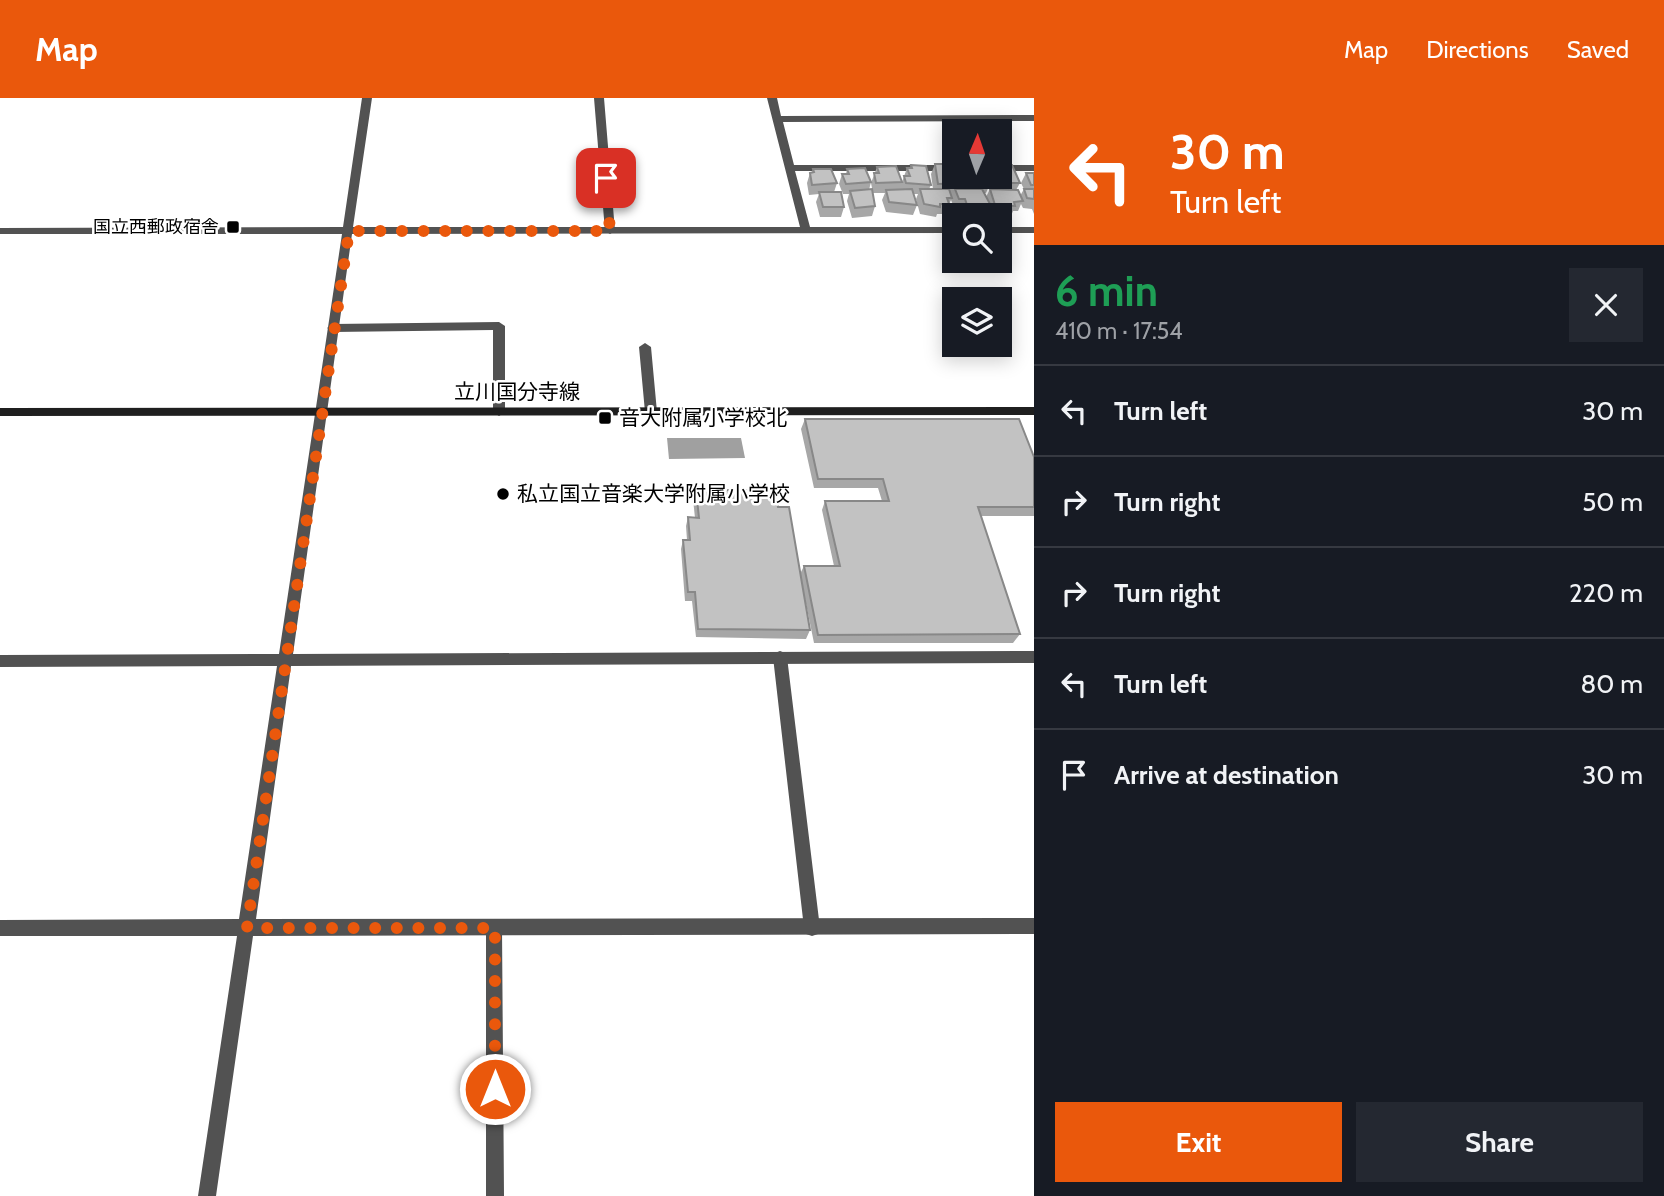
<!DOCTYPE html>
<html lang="en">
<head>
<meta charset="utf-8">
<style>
  :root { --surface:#171b24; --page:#242831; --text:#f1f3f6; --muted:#9ea1a6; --line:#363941; --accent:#ea580c }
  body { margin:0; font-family:Cabin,"Noto Sans JP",sans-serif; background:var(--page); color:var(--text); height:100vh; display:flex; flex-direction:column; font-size:26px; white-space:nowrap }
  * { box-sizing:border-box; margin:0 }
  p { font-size:23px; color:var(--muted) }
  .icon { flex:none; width:38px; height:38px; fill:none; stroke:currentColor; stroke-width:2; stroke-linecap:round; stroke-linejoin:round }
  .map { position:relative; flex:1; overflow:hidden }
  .side { display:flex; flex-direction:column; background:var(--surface); width:630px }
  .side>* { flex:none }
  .guide { background:#ea580c; color:#fff; overflow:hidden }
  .needle { width:46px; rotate:2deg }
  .fabs { position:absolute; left:942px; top:21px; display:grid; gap:14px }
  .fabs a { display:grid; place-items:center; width:70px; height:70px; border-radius:0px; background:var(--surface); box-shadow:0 4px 18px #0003; font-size:35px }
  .pin { position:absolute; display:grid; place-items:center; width:60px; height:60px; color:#fff; margin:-30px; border-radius:14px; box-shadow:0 4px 10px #0006 }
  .me { position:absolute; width:77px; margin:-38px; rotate:0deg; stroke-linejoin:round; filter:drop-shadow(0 0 5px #0008) }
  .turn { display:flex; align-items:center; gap:24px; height:147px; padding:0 21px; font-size:32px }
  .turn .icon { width:91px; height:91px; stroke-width:2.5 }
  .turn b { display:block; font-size:49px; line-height:60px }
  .round { display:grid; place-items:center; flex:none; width:74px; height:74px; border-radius:0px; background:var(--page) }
  .headline { display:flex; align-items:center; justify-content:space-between; height:119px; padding:0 21px }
  h1 { font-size:42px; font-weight:700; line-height:52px; color:#1e9e55 }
  .action { display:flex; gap:14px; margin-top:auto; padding:14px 21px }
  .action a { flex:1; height:80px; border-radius:0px; background:var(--accent); color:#fff; font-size:28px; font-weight:700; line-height:80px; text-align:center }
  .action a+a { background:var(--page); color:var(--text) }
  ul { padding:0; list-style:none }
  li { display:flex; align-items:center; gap:21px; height:91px; padding:0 21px; border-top:2px solid var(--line) }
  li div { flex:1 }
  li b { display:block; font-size:26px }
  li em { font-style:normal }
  header { display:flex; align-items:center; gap:42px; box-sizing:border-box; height:98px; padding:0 35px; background:var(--accent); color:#fff }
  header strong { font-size:33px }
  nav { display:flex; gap:38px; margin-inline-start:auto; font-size:24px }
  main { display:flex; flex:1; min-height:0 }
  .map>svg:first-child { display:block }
</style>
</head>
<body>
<header>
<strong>Map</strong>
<nav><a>Map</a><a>Directions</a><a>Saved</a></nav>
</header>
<main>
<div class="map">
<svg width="1034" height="1098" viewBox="0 0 1034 1098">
  <rect width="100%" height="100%" fill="#fff"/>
  <path fill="#a0a0a0" d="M667,340H741L745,360L669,361Z"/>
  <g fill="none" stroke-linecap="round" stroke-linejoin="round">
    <path fill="#525252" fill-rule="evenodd" d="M594,0H604L615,133L610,136L605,133Z
      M499,224L505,228V314L499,318L493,314V232L333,234L327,230L333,226Z
      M645,245L651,249L657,314L651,318L645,314L639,249Z
      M780,553L785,555L787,559L820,830L818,836L812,838L806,836L804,830L773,559L775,555Z
      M494,822L500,824L502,830L504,1098H486V830L488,824Z"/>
    <path fill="#525252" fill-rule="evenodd" d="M362,0H372L353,129H800L767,0H777L781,18L1034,17V23L783,24L794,67H954V73H795L810,129H954V135L352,136L293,556L1034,553V565L291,568L256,821L1034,820V836L253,838L216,1098H198L237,838H0V822L239,821L277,568L0,569V557L279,556L342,136H0V130L343,129Z
      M999,67H1034V73H999Z
      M999,129H1034V135H999Z"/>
    <path fill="#1f1f1f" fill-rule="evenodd" d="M1034,309V317L0,318V310Z"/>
  </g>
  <path fill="#a7a7a7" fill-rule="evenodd" d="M935,66L961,85L958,91H963L962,79H989L991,84L993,79H999L1000,69L1020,85L1016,92L1020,98L1024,91L1021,85L1026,75H1033L1034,73V116L1032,111L1023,110L1021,106L1018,113H1013L1011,118L991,117L988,110L985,116L963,117L960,111H955L951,102L944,116H937L936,119L920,116L916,101L918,96H913L917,107L913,117L886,114L882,102L885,95H873L871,85L877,69L902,84L907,70H910L911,67L931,87L929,91H933L931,76ZM990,86L992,91H990L986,99L984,95H986Z
    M813,71L837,85L834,94L844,109L841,119H820L816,104L819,96L809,97L807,85L810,75L812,74Z
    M847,71L871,84L869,92L875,108L872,118L852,120L847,103L849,96H843L839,86L842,76H846Z
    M805,321L1034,359V418H981L1020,536L1013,545H814L800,476L804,468H834L822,412L825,403H882L878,390H814L801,331Z
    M696,392L778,409L810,532L806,541L696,539L692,503H685L681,451L683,442H687L686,428L688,419L695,420L693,401Z"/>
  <path fill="#c2c2c2" stroke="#888" stroke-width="2" d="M935,66H954V79H958L961,85L938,86Z
    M911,67L926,68L931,87L906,85L904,78H910L907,70H912Z
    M1012,67L1020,85H998L995,79H999V76H1003L1000,69Z
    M896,68L902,84L876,85L874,75H879L877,69Z
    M865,70L871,84L846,86L842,76H849L847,71Z
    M813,71H831L837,85L812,87L810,75L814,74Z
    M1026,75H1034V87H1031Z
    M967,79H989L991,85L968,84Z
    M872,91L875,108L855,110L850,93Z
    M912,91L917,107L889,104L886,92Z
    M920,91H949L952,100H947L949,106H940V109L924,106Z
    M955,91H982L990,106L967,107L965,101H959Z
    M990,91L1018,92L1023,103L1014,104L1015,108L995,107Z
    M1024,91H1034V101L1027,100Z
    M819,94H841L844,109H823Z
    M805,321H1019L1034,359V409H978L1020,536L818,537L804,468H840L825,403H889L883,381H818Z
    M696,392H775L778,409H789L810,532L698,531L695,494H688L683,442H690L688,419L699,420Z"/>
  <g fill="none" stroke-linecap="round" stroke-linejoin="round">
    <path stroke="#ea580c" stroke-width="12" stroke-dasharray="0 21.6" d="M495,991V830H247L349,133H610L606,80"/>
  </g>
  <g fill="#000" stroke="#fff" stroke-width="2.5">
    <rect x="226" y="122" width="14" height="14" rx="3.5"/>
    <rect x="598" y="313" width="14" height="14" rx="3.5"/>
    <circle cx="503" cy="396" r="7"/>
  </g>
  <g text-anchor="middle" stroke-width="5" stroke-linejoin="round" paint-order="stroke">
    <g font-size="18" fill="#000" stroke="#fff" text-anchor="end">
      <text x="219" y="135">国立西郵政宿舎</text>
    </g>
    <g font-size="21" fill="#000" stroke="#fff">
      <text x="517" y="301">立川国分寺線</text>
    </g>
    <g font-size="21" fill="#000" stroke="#fff" text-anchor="start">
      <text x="619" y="327">音大附属小学校北</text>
      <text x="517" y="403">私立国立音楽大学附属小学校</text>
    </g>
  </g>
</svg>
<div class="fabs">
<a><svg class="needle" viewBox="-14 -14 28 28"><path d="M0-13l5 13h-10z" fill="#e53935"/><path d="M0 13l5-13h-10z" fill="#9ea1a6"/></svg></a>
<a><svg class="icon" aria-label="search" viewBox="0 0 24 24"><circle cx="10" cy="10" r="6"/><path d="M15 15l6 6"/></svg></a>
<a><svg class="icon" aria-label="layers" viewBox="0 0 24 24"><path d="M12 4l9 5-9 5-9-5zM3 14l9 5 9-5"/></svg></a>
</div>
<div class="pin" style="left:606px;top:80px;background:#d93025"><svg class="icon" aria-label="arrive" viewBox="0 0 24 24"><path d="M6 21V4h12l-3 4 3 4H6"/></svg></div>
<svg class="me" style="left:495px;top:991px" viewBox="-20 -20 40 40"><circle r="17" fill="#ea580c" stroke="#fff" stroke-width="3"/><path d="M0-11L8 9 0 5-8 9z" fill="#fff"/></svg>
</div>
<section class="side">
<div class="guide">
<div class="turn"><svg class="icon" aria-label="left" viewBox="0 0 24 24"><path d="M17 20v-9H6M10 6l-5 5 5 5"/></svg><div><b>30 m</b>Turn left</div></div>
</div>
<div class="headline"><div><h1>6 min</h1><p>410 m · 17:54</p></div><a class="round"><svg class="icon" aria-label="close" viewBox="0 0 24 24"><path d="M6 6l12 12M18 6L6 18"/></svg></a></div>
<ul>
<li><svg class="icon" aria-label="left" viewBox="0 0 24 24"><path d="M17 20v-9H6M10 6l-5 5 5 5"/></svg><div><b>Turn left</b></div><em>30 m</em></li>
<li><svg class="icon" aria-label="right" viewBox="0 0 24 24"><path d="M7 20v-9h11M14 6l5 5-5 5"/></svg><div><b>Turn right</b></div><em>50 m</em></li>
<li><svg class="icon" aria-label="right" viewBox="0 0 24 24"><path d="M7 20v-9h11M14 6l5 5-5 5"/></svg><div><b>Turn right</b></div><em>220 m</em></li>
<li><svg class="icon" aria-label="left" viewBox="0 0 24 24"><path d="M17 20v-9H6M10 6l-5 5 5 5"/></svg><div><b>Turn left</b></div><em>80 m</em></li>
<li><svg class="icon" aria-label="arrive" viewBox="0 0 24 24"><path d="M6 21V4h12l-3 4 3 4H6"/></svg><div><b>Arrive at destination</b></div><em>30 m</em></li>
</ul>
<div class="action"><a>Exit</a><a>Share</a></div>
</section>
</main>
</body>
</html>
